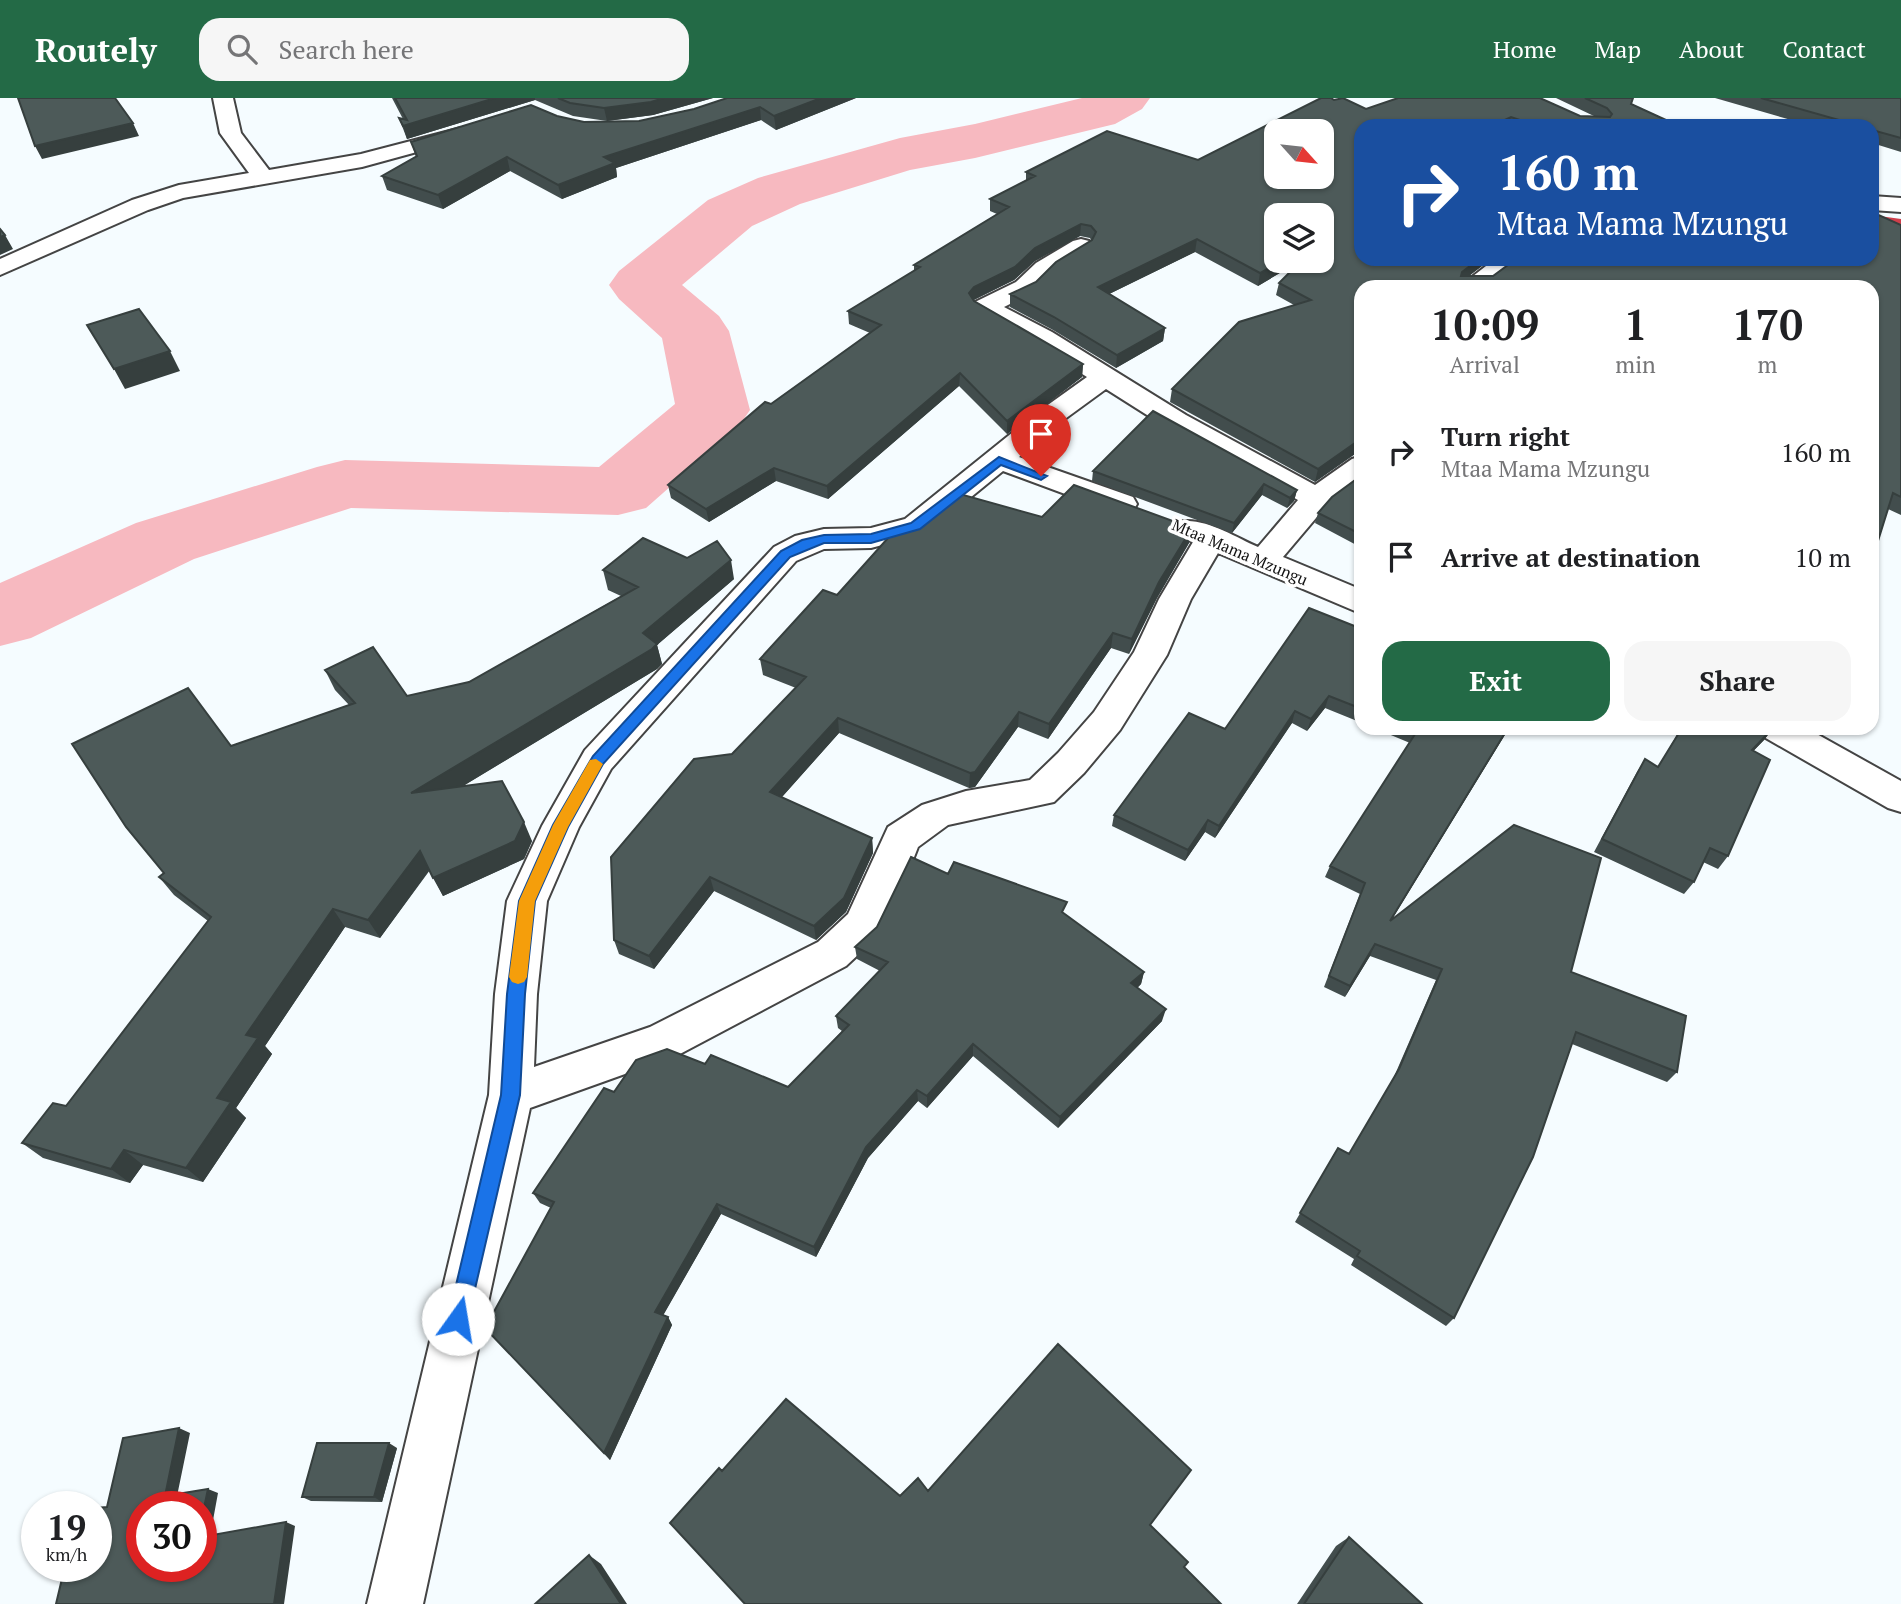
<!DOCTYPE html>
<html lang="en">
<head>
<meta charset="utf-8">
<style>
  :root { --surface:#fff; --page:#f6f6f6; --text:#202124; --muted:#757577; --accent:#236a46 }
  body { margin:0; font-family:"PT Serif",serif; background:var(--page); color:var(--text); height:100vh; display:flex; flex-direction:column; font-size:26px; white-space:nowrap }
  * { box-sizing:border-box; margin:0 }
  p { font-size:23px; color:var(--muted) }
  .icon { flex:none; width:38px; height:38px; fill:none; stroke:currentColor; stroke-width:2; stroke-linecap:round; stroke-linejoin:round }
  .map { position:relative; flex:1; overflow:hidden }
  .side { position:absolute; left:1354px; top:182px; width:525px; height:455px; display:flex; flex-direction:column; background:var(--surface); border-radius:21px; box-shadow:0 2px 5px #0004 }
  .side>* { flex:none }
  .banner { position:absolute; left:1354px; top:21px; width:525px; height:147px; border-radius:21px; box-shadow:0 2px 5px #0004; background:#1a4fa0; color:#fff; overflow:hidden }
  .needle { width:46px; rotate:117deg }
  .controls { position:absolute; left:1264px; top:21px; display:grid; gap:14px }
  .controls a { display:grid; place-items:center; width:70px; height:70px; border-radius:14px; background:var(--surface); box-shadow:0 2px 5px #0004; font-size:35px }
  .speed { position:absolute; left:21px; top:1393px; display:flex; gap:14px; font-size:35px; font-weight:700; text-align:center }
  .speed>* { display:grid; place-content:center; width:91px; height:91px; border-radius:50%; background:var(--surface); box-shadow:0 2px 5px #0004; line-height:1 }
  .speed small { font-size:18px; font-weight:400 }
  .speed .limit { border:10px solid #d22; background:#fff; color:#111 }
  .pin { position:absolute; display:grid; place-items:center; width:60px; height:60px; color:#fff; margin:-72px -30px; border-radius:50% 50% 50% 0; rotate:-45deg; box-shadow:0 0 7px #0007 }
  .pin .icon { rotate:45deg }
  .me { position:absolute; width:77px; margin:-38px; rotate:13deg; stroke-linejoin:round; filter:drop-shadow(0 0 5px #0008) }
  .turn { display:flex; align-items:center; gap:24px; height:147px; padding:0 28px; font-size:32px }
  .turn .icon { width:91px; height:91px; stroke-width:2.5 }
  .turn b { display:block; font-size:49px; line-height:60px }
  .eta { display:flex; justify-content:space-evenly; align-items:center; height:119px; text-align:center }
  .eta b { font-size:42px; font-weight:800; line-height:49px }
  .button { display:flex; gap:14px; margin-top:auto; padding:14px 28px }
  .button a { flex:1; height:80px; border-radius:21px; background:var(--accent); color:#fff; font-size:28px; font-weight:800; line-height:80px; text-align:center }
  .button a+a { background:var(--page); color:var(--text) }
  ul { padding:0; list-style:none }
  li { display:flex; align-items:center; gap:21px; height:105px; padding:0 28px }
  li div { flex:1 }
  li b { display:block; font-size:26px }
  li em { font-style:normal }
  header { display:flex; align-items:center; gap:42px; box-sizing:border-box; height:98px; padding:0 35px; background:var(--accent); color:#fff }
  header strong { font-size:33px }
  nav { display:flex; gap:38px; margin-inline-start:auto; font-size:24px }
  .search { width:490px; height:63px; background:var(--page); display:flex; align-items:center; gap:18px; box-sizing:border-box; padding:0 24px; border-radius:21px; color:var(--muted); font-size:26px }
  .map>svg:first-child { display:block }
</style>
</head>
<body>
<header>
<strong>Routely</strong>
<div class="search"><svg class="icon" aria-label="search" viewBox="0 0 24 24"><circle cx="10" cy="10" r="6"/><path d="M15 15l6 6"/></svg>Search here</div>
<nav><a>Home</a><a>Map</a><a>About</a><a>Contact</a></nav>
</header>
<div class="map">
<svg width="1901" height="1506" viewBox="0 0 1901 1506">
  <rect width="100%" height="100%" fill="#f5fcff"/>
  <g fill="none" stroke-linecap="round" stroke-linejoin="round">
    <path fill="#cf3f4b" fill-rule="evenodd" d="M1872,117L1901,121V127L1872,123Z"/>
    <path fill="#f7b9c0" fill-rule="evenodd" d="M1082,0H1150L1142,11L1115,26L975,60L910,72L800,106L752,128L682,187L719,218L729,233L750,312L739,328L646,410L618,417L351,410L194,461L31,540L0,548V485L136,425L317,369L345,362L599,369L675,306L662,240L619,201L609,187L619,173L708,102L758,80L900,40L975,26Z"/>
    <g stroke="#444" stroke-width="4">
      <path id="minor" d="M213,0H233L241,35L269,72L361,56L461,30L468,32L472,36L468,40L362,69L183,100L148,112L0,177V161L132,102L179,87L249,75L220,35Z
        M1872,98L1901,100V114L1872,112Z
        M1081,141L1089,143L1093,148L1089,153L1054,175L1034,194L1004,209L1052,234L1186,317L1315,387L1352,361L1362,358V381L1327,407L1283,459L1362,492V516L1218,455L1191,501L1167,557L1120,632L1084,675L1054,704L948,727L918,749L900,795L876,840L846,868L678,957L530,1010L423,1506H367L489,997L495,896L507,803L542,728L585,652L774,449L795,438L824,431L871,430L905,421L1038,314L1087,279L1034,246L975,214L971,209L975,204L1016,184L1036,165L1073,143ZM1106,291L1166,329L1298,402L1258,449C1235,439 1203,418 1178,424L1174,431L1178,438L1193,444L1159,501L1134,554L1094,614L1058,655L1030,682L966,693L922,707L888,729L848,816L818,844L650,929L534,969L537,896L547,803L579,729L611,671L796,463L824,451L871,450L927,435L1003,373L1111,413L1122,415L1133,413L1137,406L1133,399L1019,359L1058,326Z
        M1495,161H1523L1487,189H1459Z
        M1759,630H1806L1901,683V714L1888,710L1764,639Z"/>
    </g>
    <use href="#minor" fill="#fff" fill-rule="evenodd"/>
  </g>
  <path fill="#424d4d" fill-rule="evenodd" d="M392,0H713L653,17L607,23L573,18L535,2L407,41L399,20L403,21Z
    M856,0L776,32L761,22L616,70L617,79L562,101L510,73L443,111L387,92L382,78L416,59L411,44L557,18L584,24L639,23L694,11Z
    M1556,0H1633L1631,6L1679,28H1362V161H1491L1469,178H1493L1901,127V417L1888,411L1872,189H1362V351L1315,384L1170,304L1172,291L1294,207L1276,197L1279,185L1300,163L1258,188L1195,154L1109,196L1165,230L1163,243L1116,270L1053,232L1010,209V196L1036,184L1091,142L1090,140L1080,138L1035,163L1014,182L973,202L1083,266L1082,279L1007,336L959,288L828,401L776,383L709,424L671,400L668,387L771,306L870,235L849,226L848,213L914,173V167L997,116L990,113V101L1026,82V74L1198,62L1366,11L1596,19ZM1321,117V163H1276Z
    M1715,0H1901V54L1872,45V28H1812Z
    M1153,313L1297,392L1294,403L1287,410L1262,397L1232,435L1092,383L1093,373Z
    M1362,377V450L1315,425L1318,415Z
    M1042,419L1192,430L1189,445L1157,500L1129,556L1111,550L1048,641L1018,629L975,689L969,690L839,635L782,699L872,740L873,755L846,814L816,842L714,793L654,871L619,856L614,842L732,656L796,590L763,577L760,561L837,497Z
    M603,472L734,481L657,547L662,566L657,571L463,688L532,743L524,761L443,798L430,772L380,840L345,829L265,948L272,956L236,1010L246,1020L203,1084L143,1067L130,1085L43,1060L22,1045L66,1008L208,823L174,797L159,779L164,775L231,648L349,607L335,592L325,572L407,598L469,584L621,498L608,492Z
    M1362,531V625L1325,610L1307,633L1292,625L1215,740L1205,734L1185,763L1112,728L1114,717L1225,631Z
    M1374,630H1509L1392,821L1571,874L1677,974L1667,984L1572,946L1454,1220L1446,1228L1351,1167L1354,1161L1295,1124L1338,1050L1349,1056L1393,981L1436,882L1370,858L1345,899L1324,889L1360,796L1325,779L1330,768L1410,645Z
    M1681,630H1773L1764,642L1753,653L1728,758L1718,771L1703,764L1694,784L1684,796L1594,754L1637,674L1645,661L1658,669Z
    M948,776L1065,817L1144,874L1141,886L1137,890L1162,923L1058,1030L973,958L927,1010L918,1003L868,1060L816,1159L721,1116L663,1217L668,1219L672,1227L610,1362L485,1230L551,1110L540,1105L533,1095L705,966L788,989L842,933L838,930L836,918L880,873L857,861L855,849Z
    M397,1350L382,1404L311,1403L302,1399Z
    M1349,1439L1422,1506H1297L1336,1448Z"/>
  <path fill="#363f3e" d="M495,0H535V2L407,41L403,28Z
    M664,0H713L653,17L607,23L604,10Z
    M821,0H856L776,32L774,18Z
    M760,9L761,22L616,70L617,79L562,101L558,87L604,59Z
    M1511,19L1508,28H1492Z
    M133,25L139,38L42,61L35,48Z
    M507,59L510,73L443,111L438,97Z
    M1081,126L1080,138L1035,163L1014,182L974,202L969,207V195L974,189L1035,150Z
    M5,137L13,151L0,157V139Z
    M1197,141L1195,154L1097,202L1098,189Z
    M1479,161H1491L1457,187L1462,174Z
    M1281,163H1300L1258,188L1260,175Z
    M1165,230L1163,243L1116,270L1117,257Z
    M170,253L180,273L125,291L114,271Z
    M1083,266L1082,279L1007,336V323Z
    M960,275L959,288L828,401L827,388Z
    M1362,340V351L1315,384L1318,371Z
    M774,370L776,383L709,424L706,411Z
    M1264,386L1262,397L1232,435L1234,425Z
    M1297,392L1294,403L1287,410L1290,400Z
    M1192,430L1189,445L1157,500L1129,556L1132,541L1159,484Z
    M731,462L734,481L657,547L662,566L657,571L420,714L411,695L643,535Z
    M1113,535L1111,550L1048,641L1049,626Z
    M1329,598L1325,610L1307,633L1311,621Z
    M1295,613L1292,625L1215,740L1219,728Z
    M1019,614L1018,629L975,689L969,690L970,675Z
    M838,620L839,635L773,709L770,694Z
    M1508,630H1509L1384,834L1390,823Z
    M1773,630L1764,642L1742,665L1752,652Z
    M1208,722L1205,734L1185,763L1188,752Z
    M524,724L532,743L524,761L443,798L433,780Z
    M872,740L873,755L846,814L816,842L814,828Z
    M420,753L430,771L380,840L368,822Z
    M710,779L714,793L654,871L649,858Z
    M333,811L345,829L265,948L272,956L236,1010L246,1020L203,1084L186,1070L217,1000L246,937Z
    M1375,846L1370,858L1345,899L1350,888Z
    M1144,874L1141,886L1129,898L1131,885Z
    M1166,911L1162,923L1058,1030L1060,1019Z
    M973,946V958L927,1010V998Z
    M917,992L918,1003L868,1060L816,1159L814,1149L866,1049Z
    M124,1052L143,1067L130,1085L111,1071Z
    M717,1106L721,1116L660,1223L655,1214Z
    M668,1219L672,1227L610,1362L604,1355Z
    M179,1330L190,1335L176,1403L165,1398Z
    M389,1345L397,1350L382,1404L374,1399Z
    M208,1391L218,1395L209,1444L201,1441V1424Z
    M286,1424L295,1428L284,1506H274Z
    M589,1457L601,1466L627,1506H621Z"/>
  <path fill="#4d5a59" stroke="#363f3e" stroke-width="2" fill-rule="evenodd" d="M18,0H115L133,25L35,48Z
    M395,0H495L403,28L399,20L407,22Z
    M558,0H664L651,4L604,10L570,5Z
    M727,0H821L774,18L760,9L604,59L615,65L558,87L507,59L438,97L382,78L417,58L411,44L531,7L557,18L584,24L639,23L694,11Z
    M1321,0H1331L1334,2L1343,0L1366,11L1398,0H1540L1580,18L1610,19L1612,16L1607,10L1585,0H1633L1631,6L1679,28H1538L1511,19L1492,28H1362V161H1479L1462,174L1461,178H1493L1516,161H1872V114L1901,127V399L1893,395L1872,462V189H1362V340L1318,371L1172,291L1239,224L1311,202L1279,185L1301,163H1321V117H1276V163H1281L1260,175L1197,141L1098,189L1165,230L1117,257L1054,219L1010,196L1036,184L1056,164L1092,142L1096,134L1091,128L1081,126L1035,150L1015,169L974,189L969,195L974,203L1083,266L1007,323L960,275L827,388L774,370L706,411L668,387L765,304L771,306L881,227L848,213L920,169L914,167L1009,109L990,101L1035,78L1026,74L1107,33L1198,62ZM1276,33H1321V79H1276Z
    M1761,0H1901V40L1872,32V28H1860Z
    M0,131L5,137L0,139Z
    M139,211L170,253L114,271L87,227Z
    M1153,313L1297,392L1290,400L1264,386L1234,425L1093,373Z
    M1362,377V437L1318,415L1332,399Z
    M1074,387L1192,430L1159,484L1132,541L1113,535L1049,626L1019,614L975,674L970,675L838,620L770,694L872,740L844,800L814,828L710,779L649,858L614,842L611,759L694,661L732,656L806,579L760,561L823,492L837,497L897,430L928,422L960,396L1042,419Z
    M643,440L687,460L717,443L731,462L643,535L657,546L652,551L411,695L502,683L524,724L515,743L433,780L420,753L368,822L333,811L246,937L258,940L217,1000L231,1004L186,1070L124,1052L111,1071L22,1045L53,1005L66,1008L211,819L159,779L164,775L126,729L72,646L188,590L231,648L355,605L325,572L373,549L407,598L469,584L638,489L603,472Z
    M1309,510L1362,531V611L1329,598L1311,621L1295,613L1219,728L1208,722L1188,752L1114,717L1189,615L1225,631Z
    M1408,630H1508L1390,823L1514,727L1601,760L1571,874L1686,918L1677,974L1576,934L1533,1059L1454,1220L1357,1158L1360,1153L1300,1115L1338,1050L1349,1056L1399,971L1442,871L1375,846L1350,888L1329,878L1365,785L1330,768L1417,633Z
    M1682,630H1773L1752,652L1770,662L1728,758L1710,750L1694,784L1602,741L1645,661L1658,669Z
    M911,759L948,776L954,764L1067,804L1062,814L1144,874L1131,885L1166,911L1060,1019L973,946L927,998L917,992L866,1049L814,1149L717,1106L655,1214L668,1219L604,1355L485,1230L554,1104L533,1095L604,990L614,994L636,962L667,951L705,966L711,957L788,989L849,927L836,918L888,864L855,849L877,829Z
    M1058,1246L1191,1372L1150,1427L1188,1464L1184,1469L1221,1506H745L670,1425L719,1370L722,1373L786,1301L900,1398L918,1380L928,1393Z
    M179,1330L165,1398L208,1391L201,1424V1409H142V1468H201V1439L286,1424L274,1506H56L65,1468H96V1410L107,1409L123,1340Z
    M317,1345H389L374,1399H302Z
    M1349,1439L1422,1506H1304Z
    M589,1457L621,1506H535Z"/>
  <path fill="#1a73e8" stroke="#114b97" stroke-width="2" d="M999,359L1047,378L1041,382L1001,367L920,431L871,445H824L790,459L603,666L568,729L535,803L525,896L520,997L468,1221L465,1228L458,1231L451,1228L448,1221L501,997L507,896L519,803L553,727L593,658L781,453L802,442L824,437L871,436L911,425Z"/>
  <path fill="#f59e0b" d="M596,661L603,666L568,729L535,803L527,879L524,884L518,886L512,884L509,879L519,803L553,727L590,662Z"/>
  <g text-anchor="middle" stroke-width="7" stroke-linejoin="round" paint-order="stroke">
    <g font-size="16" fill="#111" stroke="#fff">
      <text transform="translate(1240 454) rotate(23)" y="6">Mtaa Mama Mzungu</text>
    </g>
  </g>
</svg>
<div class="controls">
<a><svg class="needle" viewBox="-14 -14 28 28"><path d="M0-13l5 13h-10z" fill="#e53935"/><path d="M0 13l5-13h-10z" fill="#757577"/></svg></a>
<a><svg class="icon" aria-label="layers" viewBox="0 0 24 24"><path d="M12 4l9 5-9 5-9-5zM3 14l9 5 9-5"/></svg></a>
</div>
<div class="speed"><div>19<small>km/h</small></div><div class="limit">30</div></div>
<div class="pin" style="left:1041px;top:378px;background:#d93025"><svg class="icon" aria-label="arrive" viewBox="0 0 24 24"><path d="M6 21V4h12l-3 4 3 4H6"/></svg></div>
<svg class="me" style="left:458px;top:1221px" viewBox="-20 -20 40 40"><circle r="19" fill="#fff"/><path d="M0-13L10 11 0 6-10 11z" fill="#1a73e8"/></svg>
<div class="banner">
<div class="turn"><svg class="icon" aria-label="right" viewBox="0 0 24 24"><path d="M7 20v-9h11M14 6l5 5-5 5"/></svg><div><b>160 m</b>Mtaa Mama Mzungu</div></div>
</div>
<section class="side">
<div class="eta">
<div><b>10:09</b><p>Arrival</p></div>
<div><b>1</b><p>min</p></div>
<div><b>170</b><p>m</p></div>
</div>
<ul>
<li><svg class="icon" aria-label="right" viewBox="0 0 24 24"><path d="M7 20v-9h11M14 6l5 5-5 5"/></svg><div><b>Turn right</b><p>Mtaa Mama Mzungu</p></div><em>160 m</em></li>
<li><svg class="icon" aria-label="arrive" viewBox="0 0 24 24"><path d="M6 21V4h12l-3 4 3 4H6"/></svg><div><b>Arrive at destination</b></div><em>10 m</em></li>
</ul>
<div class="button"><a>Exit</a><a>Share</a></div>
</section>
</div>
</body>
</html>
